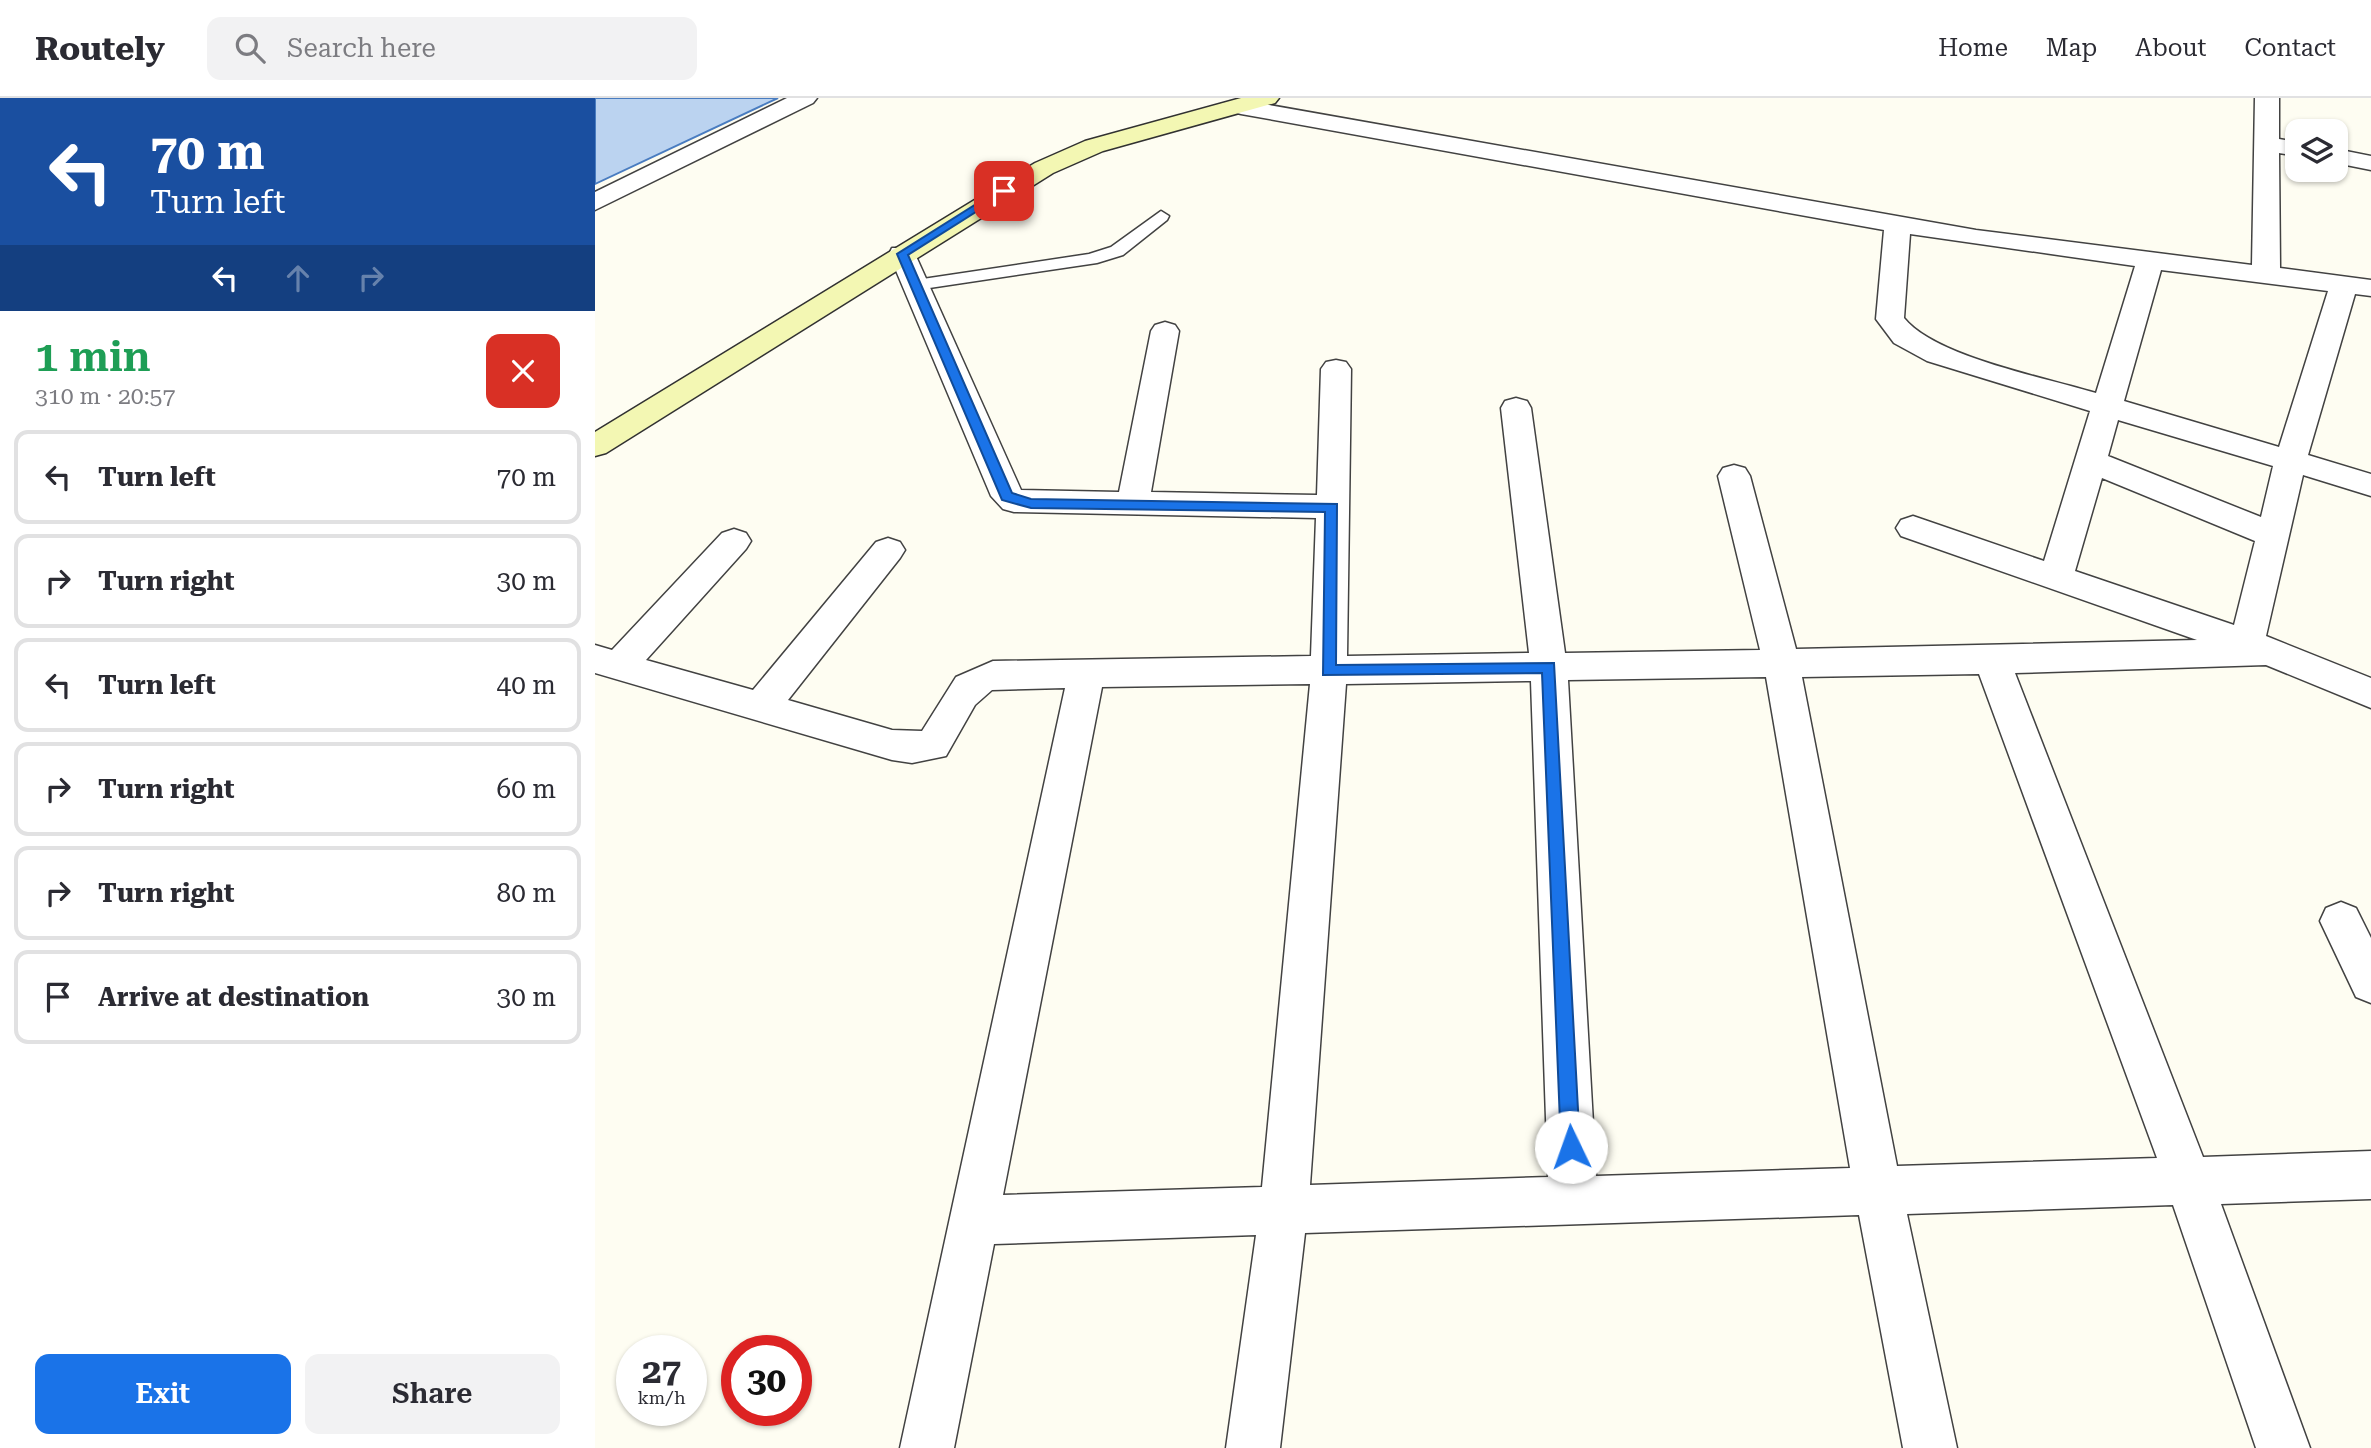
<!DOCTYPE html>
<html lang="en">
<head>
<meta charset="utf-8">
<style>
  :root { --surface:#fff; --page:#f2f2f3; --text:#2b2b33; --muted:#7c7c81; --line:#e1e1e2; --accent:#1a73e8 }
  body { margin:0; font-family:"Roboto Serif",serif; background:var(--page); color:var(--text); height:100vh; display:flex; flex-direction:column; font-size:26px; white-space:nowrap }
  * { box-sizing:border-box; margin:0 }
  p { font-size:23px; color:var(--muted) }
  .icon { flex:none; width:38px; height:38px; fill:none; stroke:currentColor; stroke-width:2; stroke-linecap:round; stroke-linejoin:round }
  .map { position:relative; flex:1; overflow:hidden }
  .side { display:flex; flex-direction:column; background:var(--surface); width:595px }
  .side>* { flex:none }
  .hud { background:#1a4fa0; color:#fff; overflow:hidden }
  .tools { position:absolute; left:1690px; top:21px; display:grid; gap:14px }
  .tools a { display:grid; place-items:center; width:63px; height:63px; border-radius:14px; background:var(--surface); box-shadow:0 2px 5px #0004; font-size:35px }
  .speed { position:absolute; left:21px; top:1237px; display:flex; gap:14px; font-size:35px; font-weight:700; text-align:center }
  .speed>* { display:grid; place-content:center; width:91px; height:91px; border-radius:50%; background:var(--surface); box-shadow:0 2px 5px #0004; line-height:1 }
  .speed small { font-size:18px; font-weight:400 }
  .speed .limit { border:10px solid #d22; background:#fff; color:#111 }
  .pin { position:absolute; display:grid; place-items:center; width:60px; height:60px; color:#fff; margin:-30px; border-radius:14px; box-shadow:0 4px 10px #0006 }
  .me { position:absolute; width:77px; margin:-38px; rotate:357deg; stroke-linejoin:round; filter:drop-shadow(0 0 5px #0008) }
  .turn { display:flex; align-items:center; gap:24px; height:147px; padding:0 35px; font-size:32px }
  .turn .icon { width:91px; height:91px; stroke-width:2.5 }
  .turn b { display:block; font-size:49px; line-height:60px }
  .lanes { display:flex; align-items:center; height:66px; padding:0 35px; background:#0003; justify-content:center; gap:35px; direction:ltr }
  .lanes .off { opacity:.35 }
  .round { display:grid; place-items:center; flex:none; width:74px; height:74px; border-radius:14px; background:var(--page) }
  .overview { display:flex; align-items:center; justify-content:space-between; height:119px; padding:0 35px }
  h1 { font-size:42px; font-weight:600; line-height:52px; color:#1e9e55 }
  .primary-button { display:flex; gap:14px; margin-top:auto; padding:14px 35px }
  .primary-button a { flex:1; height:80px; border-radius:14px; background:var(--accent); color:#fff; font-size:28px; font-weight:600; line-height:80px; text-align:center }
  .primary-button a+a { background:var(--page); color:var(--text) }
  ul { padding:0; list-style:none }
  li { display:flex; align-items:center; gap:21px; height:94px; margin:0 14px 10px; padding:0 21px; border:4px solid var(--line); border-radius:14px }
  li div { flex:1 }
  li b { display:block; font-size:26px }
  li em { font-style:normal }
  header { display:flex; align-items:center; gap:42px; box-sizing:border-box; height:98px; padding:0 35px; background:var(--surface); border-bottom:2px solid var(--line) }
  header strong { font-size:33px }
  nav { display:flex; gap:38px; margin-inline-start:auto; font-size:24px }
  .search { width:490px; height:63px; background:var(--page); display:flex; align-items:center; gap:18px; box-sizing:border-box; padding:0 24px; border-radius:14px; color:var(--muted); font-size:26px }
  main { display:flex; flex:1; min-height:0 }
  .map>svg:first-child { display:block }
</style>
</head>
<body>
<header>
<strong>Routely</strong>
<div class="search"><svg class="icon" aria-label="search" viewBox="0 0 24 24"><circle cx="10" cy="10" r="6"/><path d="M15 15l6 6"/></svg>Search here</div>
<nav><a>Home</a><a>Map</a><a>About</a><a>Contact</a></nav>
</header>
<main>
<section class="side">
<div class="hud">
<div class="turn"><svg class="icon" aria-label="left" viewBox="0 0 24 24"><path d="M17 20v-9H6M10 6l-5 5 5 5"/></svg><div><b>70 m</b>Turn left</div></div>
<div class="lanes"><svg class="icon" aria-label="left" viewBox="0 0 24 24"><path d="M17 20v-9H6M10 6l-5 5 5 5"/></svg><svg class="icon off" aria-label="ahead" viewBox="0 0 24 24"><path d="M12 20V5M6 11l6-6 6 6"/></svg><svg class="icon off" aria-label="right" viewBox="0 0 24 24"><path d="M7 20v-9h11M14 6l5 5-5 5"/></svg></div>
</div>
<div class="overview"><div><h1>1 min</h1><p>310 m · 20:57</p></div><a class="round" style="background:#d93025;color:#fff"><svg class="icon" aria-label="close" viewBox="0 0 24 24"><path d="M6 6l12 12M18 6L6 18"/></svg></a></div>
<ul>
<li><svg class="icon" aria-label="left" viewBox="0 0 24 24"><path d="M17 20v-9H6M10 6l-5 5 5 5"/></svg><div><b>Turn left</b></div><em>70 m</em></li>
<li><svg class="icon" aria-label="right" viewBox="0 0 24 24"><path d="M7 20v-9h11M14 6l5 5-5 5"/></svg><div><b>Turn right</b></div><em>30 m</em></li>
<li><svg class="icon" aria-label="left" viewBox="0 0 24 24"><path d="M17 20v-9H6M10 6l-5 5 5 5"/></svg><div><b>Turn left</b></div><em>40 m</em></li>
<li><svg class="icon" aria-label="right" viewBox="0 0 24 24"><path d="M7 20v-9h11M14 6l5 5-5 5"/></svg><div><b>Turn right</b></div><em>60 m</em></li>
<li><svg class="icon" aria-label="right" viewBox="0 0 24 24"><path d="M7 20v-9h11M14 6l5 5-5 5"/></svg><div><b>Turn right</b></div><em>80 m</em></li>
<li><svg class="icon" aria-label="arrive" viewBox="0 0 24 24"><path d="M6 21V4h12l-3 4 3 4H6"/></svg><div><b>Arrive at destination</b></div><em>30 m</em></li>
</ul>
<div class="primary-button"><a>Exit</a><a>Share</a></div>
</section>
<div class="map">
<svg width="1776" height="1350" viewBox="0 0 1776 1350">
  <rect width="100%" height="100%" fill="#fefdf2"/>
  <path fill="#bbd3f0" stroke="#497cc0" stroke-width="2" d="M0,0H183L0,86Z"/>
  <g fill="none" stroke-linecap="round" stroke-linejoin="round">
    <g stroke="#424242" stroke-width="3">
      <path id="lane" d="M566,113L574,118L572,122L528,157L502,165L321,192L312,187L321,182L494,156L516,149Z"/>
    </g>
    <g stroke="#424242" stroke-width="3">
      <path id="street" d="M192,0H222L218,5L0,112V94Z
        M1660,0H1684V41L1703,44V58L1684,55L1685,170L1776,182V198L1760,196L1713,357L1776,376V398L1708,377L1671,538L1776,580V610L1671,567L1420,575L1608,1059L1776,1053V1101L1626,1106L1715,1350H1661L1578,1107L1312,1116L1362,1350H1308L1264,1117L710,1135L685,1350H631L661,1137L399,1146L359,1350H305L470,590L397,592L380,607L351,658L317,665L297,662L0,575V547L17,552L127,435L139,431L151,435L156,443L151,451L51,562L158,592L281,444L293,440L305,444L310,452L305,460L193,602L297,632L327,633L361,579L398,563L716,558L721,420L419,414L408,411L396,398L294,156L297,150H317L320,156L426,392L524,394L556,233L560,227L570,224L580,227L584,233L556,394L722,397L726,271L731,264L741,262L751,264L756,271L752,558L934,555L906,310L910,303L921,300L932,303L936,310L970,555L1165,552L1123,378L1128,370L1139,367L1150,370L1155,378L1201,551L1602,542L1306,438L1301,430L1306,422L1318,418L1449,463L1495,313L1332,263L1299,245L1281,221L1289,132L646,16L638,14L634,9L638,4L646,2L1381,132L1657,167ZM1315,136L1540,168L1501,295C1452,280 1340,259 1309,220ZM1566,172L1733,193L1684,349L1529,303ZM1523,322L1678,368L1666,419L1513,358ZM1507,380L1660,443L1639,527L1480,473ZM1384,576L1562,1060L1302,1068L1207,579ZM1171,579L1255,1070L1001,1078L973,582ZM936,583L953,1079L715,1087L751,586ZM715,586L667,1089L408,1097L507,589Z
        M1741,51L1776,58V72L1741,65Z
        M1746,804L1761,810L1776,840V905L1761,899L1725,823L1731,810Z"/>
    </g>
    <g stroke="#313131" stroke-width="3">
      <path id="secondary" d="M646,0H684L680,5L508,53L458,75L11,355L0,358V334L440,65L490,43Z"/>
    </g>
    <use href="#lane" fill="#fff" fill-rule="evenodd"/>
    <use href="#street" fill="#fff" fill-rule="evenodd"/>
    <use href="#secondary" fill="#f3f7b3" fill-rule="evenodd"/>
  </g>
  <path fill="#1a73e8" stroke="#114b97" stroke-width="2" d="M405,91L414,93L313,157L417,395L436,401L742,406L741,567L959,565L985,1049L983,1056L976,1059L969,1056L966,1049L947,575L728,577L730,414L436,410L407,402L302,156Z"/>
</svg>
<div class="tools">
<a><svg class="icon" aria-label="layers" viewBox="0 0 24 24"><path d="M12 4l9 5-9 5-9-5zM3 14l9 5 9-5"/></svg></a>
</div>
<div class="speed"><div>27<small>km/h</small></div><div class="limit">30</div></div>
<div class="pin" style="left:409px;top:93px;background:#d93025"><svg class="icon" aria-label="arrive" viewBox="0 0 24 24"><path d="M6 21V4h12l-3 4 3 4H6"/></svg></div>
<svg class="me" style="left:976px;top:1049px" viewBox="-20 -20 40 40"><circle r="19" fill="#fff"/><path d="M0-13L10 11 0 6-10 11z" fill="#1a73e8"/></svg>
</div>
</main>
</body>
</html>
